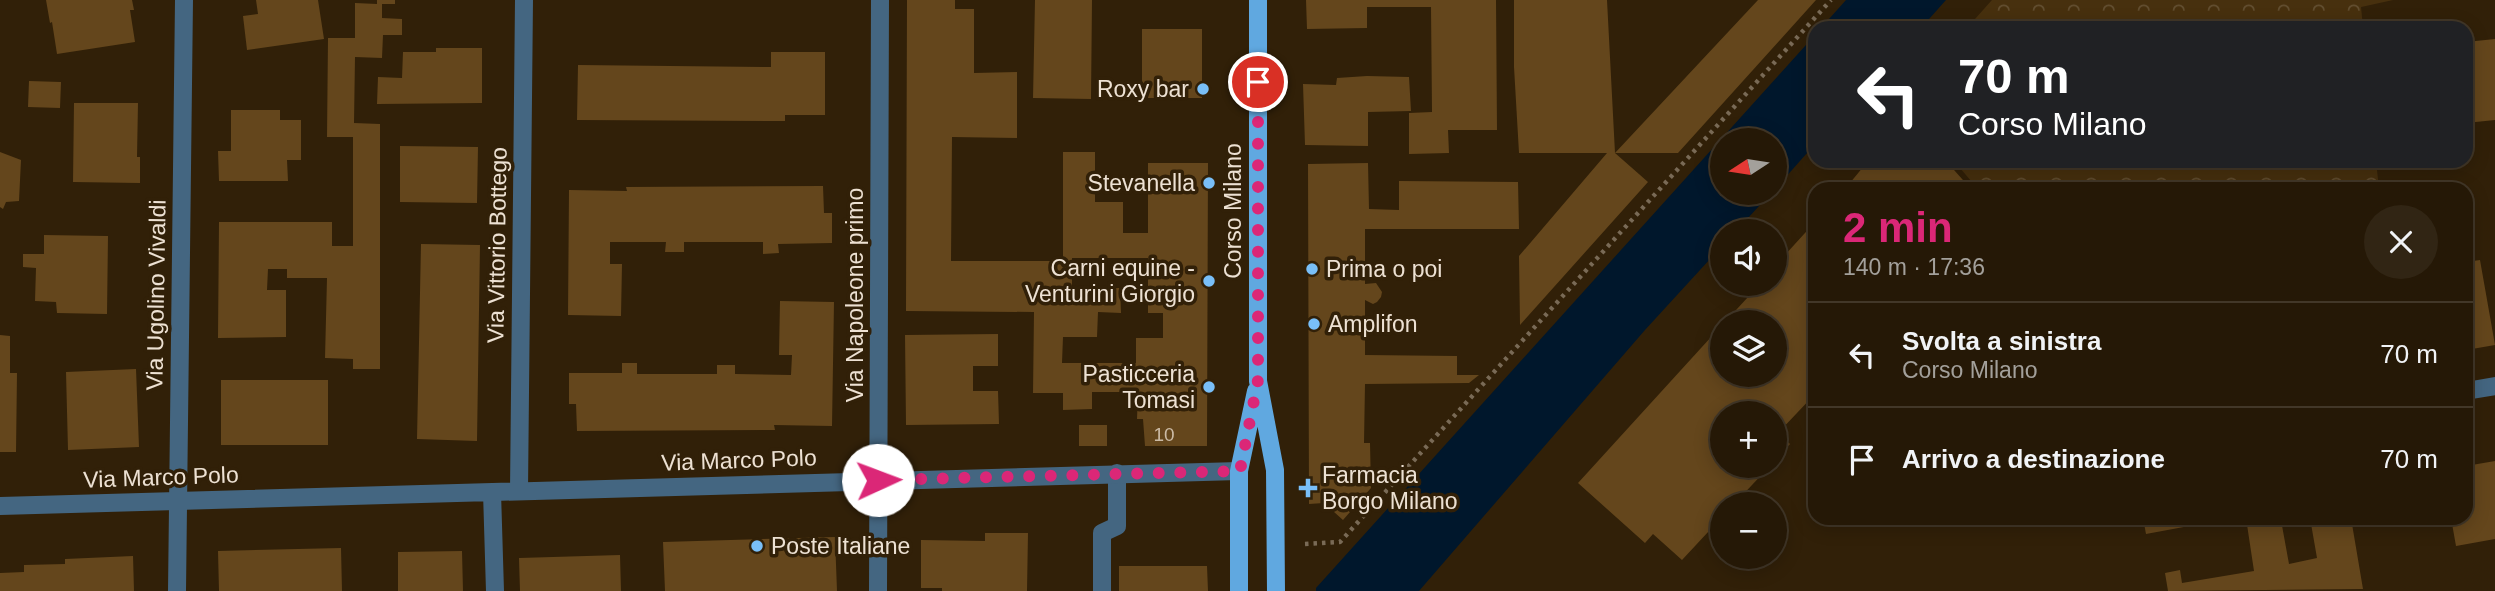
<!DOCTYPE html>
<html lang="it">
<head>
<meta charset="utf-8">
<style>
  :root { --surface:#251806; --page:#312514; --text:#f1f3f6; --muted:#a3a09b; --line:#423728; --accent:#db2777 }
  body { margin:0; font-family:Arial,sans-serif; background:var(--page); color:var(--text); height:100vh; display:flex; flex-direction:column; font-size:26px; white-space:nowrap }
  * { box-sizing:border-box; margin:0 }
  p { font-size:23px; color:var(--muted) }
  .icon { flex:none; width:38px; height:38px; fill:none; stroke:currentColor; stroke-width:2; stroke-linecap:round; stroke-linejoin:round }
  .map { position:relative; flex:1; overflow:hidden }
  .panel { position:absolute; left:1808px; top:182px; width:665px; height:343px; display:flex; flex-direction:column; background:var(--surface); border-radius:21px; box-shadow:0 4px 18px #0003,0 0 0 2px var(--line) }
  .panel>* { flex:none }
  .guide { position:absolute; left:1808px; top:21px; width:665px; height:147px; border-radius:21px; box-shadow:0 4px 18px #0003,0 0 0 2px var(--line); background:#202124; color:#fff; overflow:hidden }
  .needle { width:46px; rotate:258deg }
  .fabs { position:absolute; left:1710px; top:128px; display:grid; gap:14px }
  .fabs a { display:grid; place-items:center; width:77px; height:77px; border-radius:50%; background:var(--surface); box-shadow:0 4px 18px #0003,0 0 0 2px var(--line); font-size:35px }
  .pin { position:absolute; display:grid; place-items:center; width:60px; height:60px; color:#fff; margin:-30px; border:4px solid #fff; border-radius:50%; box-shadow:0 2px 7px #0007 }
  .me { position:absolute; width:77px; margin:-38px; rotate:88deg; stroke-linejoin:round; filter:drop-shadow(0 0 5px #0008) }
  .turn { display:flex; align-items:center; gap:24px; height:147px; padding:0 35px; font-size:32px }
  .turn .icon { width:91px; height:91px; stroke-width:2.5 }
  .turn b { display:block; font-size:49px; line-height:60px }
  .round { display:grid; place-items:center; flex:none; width:74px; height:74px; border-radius:37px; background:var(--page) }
  .headline { display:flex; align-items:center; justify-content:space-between; height:119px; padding:0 35px }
  h1 { font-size:42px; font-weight:700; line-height:52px; color:var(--accent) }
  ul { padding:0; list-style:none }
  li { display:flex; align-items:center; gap:21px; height:105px; padding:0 35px; border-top:2px solid var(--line) }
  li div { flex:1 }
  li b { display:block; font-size:26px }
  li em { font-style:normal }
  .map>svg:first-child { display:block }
</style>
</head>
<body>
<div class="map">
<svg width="2495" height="591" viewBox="0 0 2495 591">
  <defs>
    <pattern id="park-crowns" width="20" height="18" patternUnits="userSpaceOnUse" patternTransform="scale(1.75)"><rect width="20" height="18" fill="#47300e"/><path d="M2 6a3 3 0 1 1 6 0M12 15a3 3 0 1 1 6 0" fill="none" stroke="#624e30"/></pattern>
  </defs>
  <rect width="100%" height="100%" fill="#312008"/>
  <path fill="url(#park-crowns)" d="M1992,0H2393L2361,7L2363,28H1967Z
    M1954,161H2376L2379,189H1978Z"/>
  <path fill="#00172c" d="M1846,0H1946L1921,28H1821Z
    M1815,35V144L1775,189L1774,140H1722V192L1771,193L1736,231H1722V246L1645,330L1419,591H1316V588Z"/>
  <path fill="#64461c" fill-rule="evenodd" d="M46,0H132L134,10H130L135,42L57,54L52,22L50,23Z
    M256,0H318L324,39L247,50L243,16L258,14Z
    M377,0H395V4H382V18L402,19V35H383L382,58L355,57L354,123L380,124V369H353V359L325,358L327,278H287V269H268L267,290H286V337L218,338L219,222H332V246H353V137H327L328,38H355V3L377,4Z
    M907,0H955V9H974V73L1017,72V138L952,137L951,261H1063V152H1095V202H1123V233H1148V163H1208L1207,446H1145L1143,419H1137L1138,392H1092V409L1063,410V393H1033L1034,312L906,311ZM1072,258H1148V313H1163V338H1136V363H1062L1063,337H1097L1098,312L1121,313L1120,288L1072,289Z
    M1035,0H1092L1091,99L1033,98Z
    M1306,0H1496L1497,130H1448L1449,153L1409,154V113L1432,112L1431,7H1367V28L1307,29Z
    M1514,0H1607L1615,153L1758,0H1816L1678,153H1615L1648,182L1520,325L1519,256L1607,153H1519L1514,67Z
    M1142,29H1202V98H1142Z
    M2495,39V120L2466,123V42Z
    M436,48H482V103L377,104L378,77L402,78L403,52H436Z
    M771,52H825V115H785V121L577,120L578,65L771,67Z
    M1367,76L1409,77L1411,111L1368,112V146L1305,145L1303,84L1336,85L1337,78Z
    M29,81L61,82L60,108L28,107Z
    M74,103H138L137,157H140V183L73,182Z
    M231,110H280V120H301V160H287L288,181H219L218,151H231Z
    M400,146L478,147L477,203L400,202Z
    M0,152L21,160L19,201L6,202L3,209L0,207Z
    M1868,161H1946L1971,189H1845Z
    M1368,163L1369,209L1399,210V181L1518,182L1519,229H1365V284L1376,283L1382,292L1381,297L1377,302L1373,304L1365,300V355L1457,356V375H1479L1469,383L1365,384L1364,443H1370L1371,488L1343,520L1324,503L1309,504L1308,164Z
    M823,186L824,213H832V243L778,244L779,253L763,254V242H684V252H665L666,242H610V264H622L621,316L568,315L569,190L627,191L626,187Z
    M1815,222V394L1778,433L1790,444L1774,461V413H1722V466H1770L1734,504H1722V517L1682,560L1653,534L1645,543L1578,483L1722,325V374H1774V322H1725L1760,284H1774V267Z
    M44,235L108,236L107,314L57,313L56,302L35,301L36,268L23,267V254H44Z
    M421,244L480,245L477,441L417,439Z
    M2480,260L2495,345L2472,349L2470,340L2466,341V262Z
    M780,301L834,302L832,426L774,425L775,430L577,431L576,404H569V373H622V363H637V374H717V365H735V374L791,375L792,355H779Z
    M998,334V366H973V391H998L999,424L906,425L905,335Z
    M0,335L10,336V373H17L16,452H0Z
    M136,369L139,447L68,450L66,372Z
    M221,380H328V445H221Z
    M1079,425H1107V446H1079Z
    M2495,461V539L2456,546L2451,518H2466V466Z
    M2143,518H2227V519L2146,534Z
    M2246,518H2287L2281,520L2289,564L2317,558L2310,518H2351L2363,589L2168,591L2165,573L2180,570L2182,583L2254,571Z
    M985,533H1028L1027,591H942V588H921V540L985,541Z
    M835,537L837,591H665L663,542Z
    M341,548L342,591H219L218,551Z
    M462,551L463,591H398V552Z
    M620,555L621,591H520L519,558Z
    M133,556L134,591H0V573L24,572V565L65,564V559Z
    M1119,566H1207L1208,591H1119Z"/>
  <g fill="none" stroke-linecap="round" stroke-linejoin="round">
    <path stroke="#796a56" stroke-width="4.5" stroke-dasharray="3.5 5" stroke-linecap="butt" d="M1305,544L1340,542L1831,0"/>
    <path stroke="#446681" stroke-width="18" d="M1102,591V533L1117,526V473"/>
    <path stroke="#446681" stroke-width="18" d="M2466,391L2495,386
      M519,491L524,0
      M492,492L495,591
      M0,506L1239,471
      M177,591L184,0
      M878,591L880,0"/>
    <path stroke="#60a8e0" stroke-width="18" d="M1258,0V381L1275,470L1276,591
      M1239,591V471L1256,391"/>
  </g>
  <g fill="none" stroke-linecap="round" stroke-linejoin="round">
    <path stroke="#db2777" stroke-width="12" stroke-dasharray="0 21.6" d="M878,480L1240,471L1258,380V82"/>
  </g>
  <g fill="#79bff8" stroke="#312008" stroke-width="2.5">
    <circle cx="1203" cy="89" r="7"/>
    <circle cx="1209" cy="183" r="7"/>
    <circle cx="1312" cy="269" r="7"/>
    <circle cx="1209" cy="281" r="7"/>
    <circle cx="1314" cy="324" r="7"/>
    <circle cx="1209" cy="387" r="7"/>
    <path d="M1304.5 477.5h7v7h7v7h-7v7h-7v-7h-7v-7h7z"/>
    <circle cx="757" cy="546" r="7"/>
  </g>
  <g text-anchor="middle" stroke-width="7" stroke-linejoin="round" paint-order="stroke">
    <g font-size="19" fill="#cbbaa5">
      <text x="1164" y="441">10</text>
    </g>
    <g font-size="23" fill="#ede1d3" stroke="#312008" text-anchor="end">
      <text x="1189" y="97">Roxy bar</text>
      <text x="1195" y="191">Stevanella</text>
      <text x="1195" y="276">Carni equine -<tspan x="1195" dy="26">Venturini Giorgio</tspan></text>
      <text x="1326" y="277" text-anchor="start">Prima o poi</text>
      <text x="1328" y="332" text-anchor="start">Amplifon</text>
      <text x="1195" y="382">Pasticceria<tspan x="1195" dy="26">Tomasi</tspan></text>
      <text x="1322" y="483" text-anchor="start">Farmacia<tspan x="1322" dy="26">Borgo Milano</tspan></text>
      <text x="771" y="554" text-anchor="start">Poste Italiane</text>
    </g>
    <g font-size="23" fill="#ede1d3" stroke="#312008">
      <text transform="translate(1233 211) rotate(-90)" y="8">Corso Milano</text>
      <text transform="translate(497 245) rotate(-89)" y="8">Via Vittorio Bottego</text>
      <text transform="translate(156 295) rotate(-89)" y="8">Via Ugolino Vivaldi</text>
      <text transform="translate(855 295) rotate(-90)" y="8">Via Napoleone primo</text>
      <text transform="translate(739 460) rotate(-2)" y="8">Via Marco Polo</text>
      <text transform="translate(161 477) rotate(-2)" y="8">Via Marco Polo</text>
    </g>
  </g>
</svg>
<div class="fabs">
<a><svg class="needle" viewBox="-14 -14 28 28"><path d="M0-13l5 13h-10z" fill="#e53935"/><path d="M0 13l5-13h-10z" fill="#a3a09b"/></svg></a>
<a><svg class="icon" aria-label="sound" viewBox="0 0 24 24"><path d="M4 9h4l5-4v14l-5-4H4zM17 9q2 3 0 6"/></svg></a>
<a><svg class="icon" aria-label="layers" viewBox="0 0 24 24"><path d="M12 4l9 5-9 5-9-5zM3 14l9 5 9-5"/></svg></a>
<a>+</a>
<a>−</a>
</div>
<div class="pin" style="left:1258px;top:82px;background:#d93025"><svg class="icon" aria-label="arrive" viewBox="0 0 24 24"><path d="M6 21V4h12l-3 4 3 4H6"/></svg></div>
<svg class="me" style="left:878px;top:480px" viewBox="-20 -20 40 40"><circle r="19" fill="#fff"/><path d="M0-13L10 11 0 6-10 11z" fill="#db2777"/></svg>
<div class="guide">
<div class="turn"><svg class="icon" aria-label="left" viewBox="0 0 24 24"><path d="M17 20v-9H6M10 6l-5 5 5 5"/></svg><div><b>70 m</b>Corso Milano</div></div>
</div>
<section class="panel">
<div class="headline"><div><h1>2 min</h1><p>140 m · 17:36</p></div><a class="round"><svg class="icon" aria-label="close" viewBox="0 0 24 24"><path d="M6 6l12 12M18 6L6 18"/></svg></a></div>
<ul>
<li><svg class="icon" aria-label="left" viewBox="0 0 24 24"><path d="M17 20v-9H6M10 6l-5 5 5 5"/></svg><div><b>Svolta a sinistra</b><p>Corso Milano</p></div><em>70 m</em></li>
<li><svg class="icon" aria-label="arrive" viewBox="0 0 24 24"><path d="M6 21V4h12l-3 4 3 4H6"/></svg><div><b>Arrivo a destinazione</b></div><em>70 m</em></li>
</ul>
</section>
</div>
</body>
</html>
